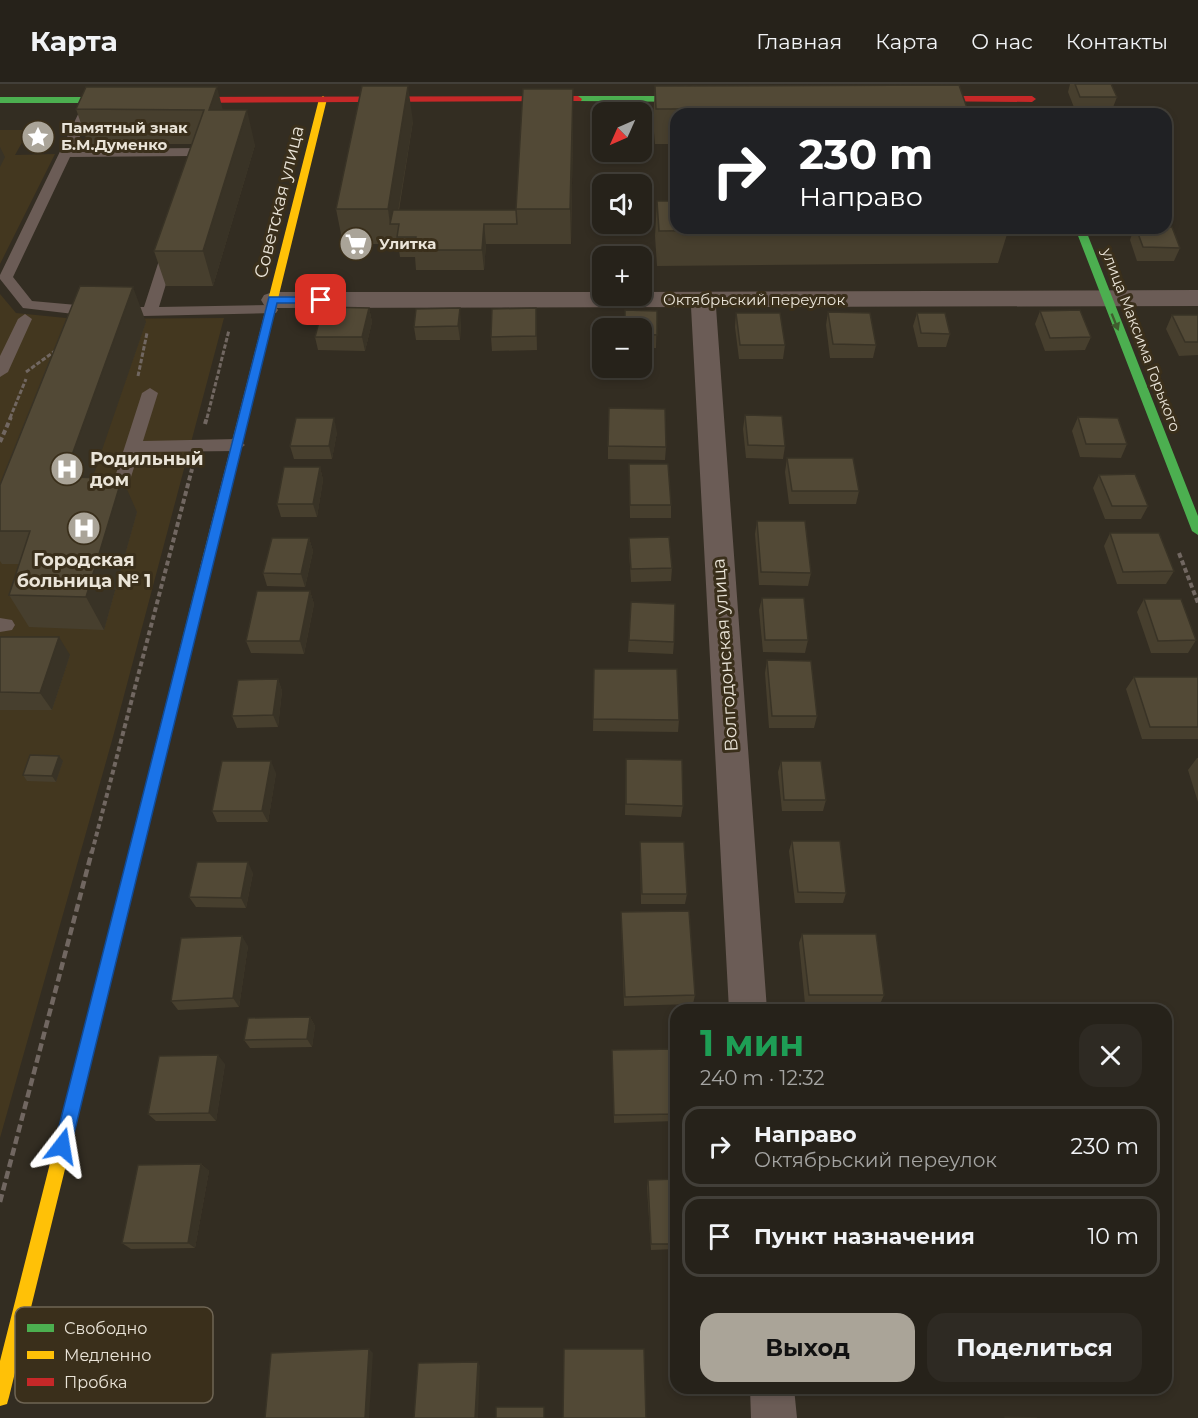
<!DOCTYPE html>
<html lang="ru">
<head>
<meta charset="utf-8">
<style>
  :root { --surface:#26221a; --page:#2e2a23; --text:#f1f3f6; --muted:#a4a4a2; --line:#423f39; --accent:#aaa498 }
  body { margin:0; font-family:Montserrat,sans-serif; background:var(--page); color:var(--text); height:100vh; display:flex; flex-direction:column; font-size:22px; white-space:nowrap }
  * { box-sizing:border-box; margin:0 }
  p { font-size:20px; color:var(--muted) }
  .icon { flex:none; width:33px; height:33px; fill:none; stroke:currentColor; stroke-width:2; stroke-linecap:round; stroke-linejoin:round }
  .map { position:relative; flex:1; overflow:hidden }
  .side { position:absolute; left:670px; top:920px; width:502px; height:390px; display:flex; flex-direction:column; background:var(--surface); border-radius:18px; box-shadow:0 3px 9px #0003,0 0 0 2px var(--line) }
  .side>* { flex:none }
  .top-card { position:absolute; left:670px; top:24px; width:502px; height:126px; border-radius:18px; box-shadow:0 3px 9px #0003,0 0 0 2px var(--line); background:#202124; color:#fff; overflow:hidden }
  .needle { width:39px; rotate:225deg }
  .fabs { position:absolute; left:592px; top:18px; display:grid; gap:12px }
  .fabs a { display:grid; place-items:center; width:60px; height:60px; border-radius:12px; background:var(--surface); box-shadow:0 3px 9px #0003,0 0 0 2px var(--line); font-size:30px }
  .pin { position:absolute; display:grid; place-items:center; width:51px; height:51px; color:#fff; margin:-26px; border-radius:12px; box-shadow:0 3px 9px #0006 }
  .me { position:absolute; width:66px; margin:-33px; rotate:14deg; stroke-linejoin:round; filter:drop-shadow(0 0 4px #0008) }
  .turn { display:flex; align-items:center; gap:21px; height:126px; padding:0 30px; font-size:27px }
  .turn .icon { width:78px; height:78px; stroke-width:2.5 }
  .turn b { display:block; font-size:42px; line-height:51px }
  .round { display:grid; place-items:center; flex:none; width:63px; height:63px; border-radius:18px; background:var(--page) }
  .head { display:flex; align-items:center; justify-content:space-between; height:102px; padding:0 30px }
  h1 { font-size:36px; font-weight:700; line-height:45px; color:#1e9e55 }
  .button { display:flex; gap:12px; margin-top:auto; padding:12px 30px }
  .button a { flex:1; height:69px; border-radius:18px; background:var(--accent); color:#111; font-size:24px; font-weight:700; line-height:69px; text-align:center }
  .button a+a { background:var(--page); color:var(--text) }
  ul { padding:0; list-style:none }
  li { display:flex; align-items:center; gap:18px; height:81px; margin:0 12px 9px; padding:0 18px; border:3px solid var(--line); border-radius:18px }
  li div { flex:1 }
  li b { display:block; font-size:22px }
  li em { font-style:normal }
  header { display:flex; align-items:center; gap:36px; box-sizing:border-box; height:84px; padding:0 30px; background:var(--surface); border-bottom:2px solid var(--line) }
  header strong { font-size:28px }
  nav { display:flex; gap:33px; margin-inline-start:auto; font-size:21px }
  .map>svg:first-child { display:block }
</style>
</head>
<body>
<header>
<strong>Карта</strong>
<nav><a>Главная</a><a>Карта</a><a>О нас</a><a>Контакты</a></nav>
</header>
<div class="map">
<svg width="1198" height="1334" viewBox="0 0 1198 1334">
  <rect width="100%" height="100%" fill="#332d22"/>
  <path fill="#43371f" d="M0,46H29L15,71L55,70L0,180Z
    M0,210L16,229L76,235L224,234L113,653L0,1054Z"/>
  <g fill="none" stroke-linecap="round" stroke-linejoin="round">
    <path stroke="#716761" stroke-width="3" stroke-dasharray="4.5 2" stroke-linecap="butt" d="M26,288L55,267
      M138,292L147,249
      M10,334L26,295
      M207,334L229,246"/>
    <path stroke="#716761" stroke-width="4" stroke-dasharray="5 3" stroke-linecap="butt" d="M205,340L207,333
      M0,358L11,333
      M1179,469L1198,519
      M92,768L192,385"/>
    <path stroke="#716761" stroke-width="4.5" stroke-dasharray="8 4" stroke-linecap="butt" d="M0,1118L92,767"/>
    <path fill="#6b5c56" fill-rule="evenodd" d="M91,12L97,16L74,65L201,64L207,68L203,82L196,86L189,82L193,72L70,73L13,193L32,217L99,223H144L163,164L170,160L177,164L159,223L271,221L276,223L278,226L276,229L99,233L23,224L0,195V191L85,16Z
      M25,230L32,235L8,288L0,293V272L18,235Z
      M150,304L158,309L143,357L237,355L245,361L237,367L139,368L122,421L114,427L108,425L106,421L142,309Z
      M0,534L12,536L15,541L12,546L0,548Z"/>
    <path fill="#6b5c56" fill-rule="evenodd" d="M1198,206V222L716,223L767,926H729L691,223L273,224L264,221L261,216L264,211L273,208H603V212H642V208Z
      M750,1304H794L797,1334H751Z"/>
    <path fill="#4caf50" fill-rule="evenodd" d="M578,12H700L704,15L700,18L575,17L574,15Z
      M0,13H124L128,16L124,19H0Z
      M1075,144H1085L1198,432V451L1192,447Z
      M206,480L212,484L83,1012L81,1018L75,1020L69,1018L67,1012L200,484Z"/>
    <path fill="#ffc107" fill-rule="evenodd" d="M323,12L327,15L212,484L206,488L200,484L319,15Z
      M75,1004L81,1006L83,1012L9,1313L7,1320L0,1322V1277L67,1012L69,1006Z"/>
    <path fill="#c62828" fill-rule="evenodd" d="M578,12L582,15L581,17L176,19L172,16L176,13Z
      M920,12H1032L1036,15L1032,18L917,17V13Z"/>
  </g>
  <path fill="#473f2e" d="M1070,0H1111L1117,13L1112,26H1075L1068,8Z
    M655,2L967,24L966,30H676V60H655L653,37Z
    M573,5V40L571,160H486L484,186H416L415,173H400L398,160H343L336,125L413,37L399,126H516Z
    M76,25L222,26L255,61L213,202H166L154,167L192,60H88Z
    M642,108L648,127V134H642Z
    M657,117L1009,144L998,179L657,182L655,152Z
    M1134,144H1167L1180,164L1174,177H1137L1130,156Z
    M369,224L372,238L365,267L318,266L315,253Z
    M536,224L537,266L492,267L491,253Z
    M657,227L656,264H642V244Z
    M1040,227L1091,253L1085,266L1045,267L1035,240Z
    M828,228L876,261L873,274H830L826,241Z
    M736,229L785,261L783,275H739L735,243Z
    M917,229L950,250L946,263H918L913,242Z
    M1172,231H1198V271L1179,272L1166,245Z
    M146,238L92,393L137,428L104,546L29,543L9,511L19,480H2L0,477V401Z
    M461,238L460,256H416L414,243Z
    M745,331L785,362L783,375L746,374L743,345Z
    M1078,333L1127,360L1121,374L1080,373L1072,347Z
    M337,348L332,375H294L290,362Z
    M608,362L666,363L665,376L608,375Z
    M787,374L859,407L856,420H789L785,388Z
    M629,380L671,421V434H630Z
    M320,383L323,396L317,433H281L277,420Z
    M1099,391L1148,422L1141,435H1105L1093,404Z
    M757,437L811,489L808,502L759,501L755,450Z
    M1110,449L1174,487L1166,500H1117L1104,462Z
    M309,454L313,467L305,503L267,502L263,489Z
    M629,454L672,484L671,497L631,498L629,467Z
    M310,507L314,520L304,570L251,569L246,557Z
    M762,514L808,556L805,569L763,568L759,526Z
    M1144,515L1196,556L1188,569H1151L1137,528Z
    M631,518L674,558L673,570L628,568Z
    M0,553L70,571L52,626H0Z
    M767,576L817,632L814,644H769L765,589Z
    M594,585L679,636L678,648L593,647Z
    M1134,593H1198V655H1142L1126,605Z
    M278,595L282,607L278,643L237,644L232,632Z
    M1197,674H1198V718L1188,686Z
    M626,675L683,722L681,733L625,731Z
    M63,677L56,698L27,697L23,691Z
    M781,677L826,716L823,727H782L778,688Z
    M276,689L268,738H217L212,727Z
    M792,757L846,809L843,819H795L789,767Z
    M640,758L687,810L685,820H641Z
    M253,789L246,824L196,823L189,813Z
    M621,828L695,911L693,920L624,922Z
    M802,850L884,911L880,920H805L799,859Z
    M248,862L239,923L178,926L171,917Z
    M310,933L315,942L312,963L250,964L244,956Z
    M676,965V1037L614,1039L612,966Z
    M225,980L216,1037H156L148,1030Z
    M201,1080L209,1087L195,1164L131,1165L122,1159Z
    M676,1095V1165L651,1166L647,1103L648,1096Z"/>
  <path fill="#393326" d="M408,2L413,37L396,140H390L388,125Z
    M217,3L226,38L209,26Z
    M573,5V40L571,160L570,125Z
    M247,26L255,61L213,202L203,167Z
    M0,63L5,73L0,83Z
    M484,140L486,160L484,186L482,166Z
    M133,203L146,238L81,427L64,393Z
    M369,224L372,238L365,267L362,253Z
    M460,224L461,238L460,256L458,242Z
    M334,334L337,348L332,375L329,362Z
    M320,383L323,396L317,433L313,420Z
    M122,394L137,428L104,546L86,513Z
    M309,454L313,467L305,503L301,490Z
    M310,507L314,520L304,570L300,557Z
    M59,553L70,571L52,626L40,609Z
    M278,595L282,607L278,643L273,631Z
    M59,672L63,677L56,698L52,692Z
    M271,677L276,689L268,738L262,727Z
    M248,778L253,789L246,824L241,814Z
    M242,852L248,862L239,923L233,914Z
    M310,933L315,942L312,963L307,955Z
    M218,971L225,980L216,1037L209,1029Z
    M201,1080L209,1087L195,1164L188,1159Z
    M369,1265L373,1269L369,1334H365Z
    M478,1278L480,1282L478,1334H475Z"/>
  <path fill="#524936" stroke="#393326" stroke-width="1.5" d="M1075,0H1111L1117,13H1080Z
    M959,1L967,24L656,25L655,2Z
    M362,2H408L388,125H336Z
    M86,3H217L209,26H247L203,167H154L204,26L76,25Z
    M523,5H573L570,125H516Z
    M1088,28L1143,29L1144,30H1089Z
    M642,108H647L648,127H642Z
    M657,117H676V144H989L659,147Z
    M393,126H516L517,140H484L482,166H414L416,153H397L399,140H390Z
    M1167,143H1172L1180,164L1143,163L1136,144H1167Z
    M80,202L133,203L64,393L122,394L86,513L9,511L30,447H0V401Z
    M323,223L369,224L362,253H315Z
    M460,224L458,242L414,243L416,225Z
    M536,224V252L491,253L492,225Z
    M625,226L657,227V251L642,250V244H625Z
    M1080,226L1091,253L1050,254L1040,227Z
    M828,228L870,229L876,261L833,260Z
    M736,229H780L785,261H740Z
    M917,229H945L950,250L921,249Z
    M1172,231H1198V258H1185Z
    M609,324L665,325L666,363L608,362Z
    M745,331L782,332L785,362L748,361Z
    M1078,333L1118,334L1127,360H1086Z
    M296,334H334L329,362H290Z
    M787,374H853L859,407H792Z
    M629,380H668L671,421H630Z
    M284,383H320L313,420H277Z
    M1135,390L1148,422H1112L1099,391Z
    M757,437H805L811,489L761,488Z
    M1110,449H1159L1174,487L1123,488Z
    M669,453L672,484L631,485L629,454Z
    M272,454H309L301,490L263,489Z
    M257,507H310L300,557H246Z
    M762,514H804L808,556H765Z
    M1144,515H1181L1196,556L1158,557Z
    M631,518L675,520L674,558L629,556Z
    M0,553H59L40,609L0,608Z
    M767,576L811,577L817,632H772Z
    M594,585H677L679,636L593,635Z
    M1134,593H1198V643H1150Z
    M278,595L273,631L232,632L238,596Z
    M30,671L59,672L52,692L23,691Z
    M626,675L682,676L683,722L626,720Z
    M222,677H271L262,727H212Z
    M781,677H821L826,716H784Z
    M792,757H840L846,809L798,808Z
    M640,758H684L687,810H642Z
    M197,778H248L241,814L189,813Z
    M689,827L695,911L625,913L621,828Z
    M802,850H876L884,911H809Z
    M242,852L233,914L171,917L181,854Z
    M310,933L307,955L244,956L248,934Z
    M676,965V1030L614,1031L612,966Z
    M218,971L209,1029L148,1030L159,972Z
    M201,1080L188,1159H122L138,1081Z
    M676,1095V1160H651L648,1096Z
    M369,1265L365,1334H265L271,1269Z
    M564,1265H644L646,1334H563Z
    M478,1278L475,1334H414L418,1279Z
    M496,1323H544V1334H496Z
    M1005,1333L1037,1334H1005Z"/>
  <defs><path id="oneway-solid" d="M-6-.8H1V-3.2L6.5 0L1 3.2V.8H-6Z" transform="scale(1.5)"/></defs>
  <use fill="#405c2e" href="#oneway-solid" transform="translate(1115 238) rotate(68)"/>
  <path fill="#1a73e8" stroke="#114b97" stroke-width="1.5" d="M269,213H321L326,216L321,219H277L71,1062L68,1068L62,1071L56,1068L54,1062Z"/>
  <defs>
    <g id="sight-disc" transform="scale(1.725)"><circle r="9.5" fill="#aaa498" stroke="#3a2f1b"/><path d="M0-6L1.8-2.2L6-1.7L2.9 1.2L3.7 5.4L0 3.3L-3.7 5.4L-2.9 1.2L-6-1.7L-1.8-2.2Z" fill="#fff"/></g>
    <g id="supermarket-disc" transform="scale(1.725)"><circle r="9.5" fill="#aaa498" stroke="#3a2f1b"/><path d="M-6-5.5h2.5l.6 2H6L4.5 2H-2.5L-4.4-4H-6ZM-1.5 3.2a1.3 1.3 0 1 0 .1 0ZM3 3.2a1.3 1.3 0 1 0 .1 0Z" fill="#fff"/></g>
    <g id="hospital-disc" transform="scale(1.725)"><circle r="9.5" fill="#aaa498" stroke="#3a2f1b"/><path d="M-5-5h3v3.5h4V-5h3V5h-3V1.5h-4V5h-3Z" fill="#fff"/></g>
  </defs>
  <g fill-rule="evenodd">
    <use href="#sight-disc" x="38" y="53"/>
    <use href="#supermarket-disc" x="356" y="160"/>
    <use href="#hospital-disc" x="67" y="385"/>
    <use href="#hospital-disc" x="84" y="444"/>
  </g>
  <g text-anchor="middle" stroke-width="6" stroke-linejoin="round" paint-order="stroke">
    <g font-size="15" font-weight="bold" fill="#eae4d8" stroke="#3a2f1b" text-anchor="start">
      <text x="61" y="49">Памятный знак<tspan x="61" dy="17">Б.М.Думенко</tspan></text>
      <text x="379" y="165">Улитка</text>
    </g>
    <g font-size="15" fill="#eae4d8" stroke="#3a2f1b">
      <text x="754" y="221">Октябрьский переулок</text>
      <text transform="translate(1141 256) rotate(69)" y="5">улица Максима Горького</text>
    </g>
    <g font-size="18" fill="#eae4d8" stroke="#3a2f1b">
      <text transform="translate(279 118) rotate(-76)" y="6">Советская улица</text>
      <text transform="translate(725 571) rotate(-94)" y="6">Волгодонская улица</text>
    </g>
    <g font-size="18" font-weight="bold" fill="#eae4d8" stroke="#3a2f1b" text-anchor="start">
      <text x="90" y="381">Родильный<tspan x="90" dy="21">дом</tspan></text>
      <text x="84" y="482" text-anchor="middle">Городская<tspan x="84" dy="21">больница № 1</tspan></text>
    </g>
  </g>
  <rect x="15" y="1223" width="198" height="96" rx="9" fill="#3a2f1b" stroke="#6f6554" stroke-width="1.5"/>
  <rect x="27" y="1240" width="27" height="8" fill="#4caf50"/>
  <rect x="27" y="1267" width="27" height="8" fill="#ffc107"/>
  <rect x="27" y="1294" width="27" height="8" fill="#c62828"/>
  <g font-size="16" fill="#eae4d8">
    <text x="64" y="1250">Свободно</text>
    <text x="64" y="1277">Медленно</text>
    <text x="64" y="1304">Пробка</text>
  </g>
</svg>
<div class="fabs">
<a><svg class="needle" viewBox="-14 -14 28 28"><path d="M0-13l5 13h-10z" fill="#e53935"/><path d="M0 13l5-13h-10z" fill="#a4a4a2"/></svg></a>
<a><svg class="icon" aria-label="sound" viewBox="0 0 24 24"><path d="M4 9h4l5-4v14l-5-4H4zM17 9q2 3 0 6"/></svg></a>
<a>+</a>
<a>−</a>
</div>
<div class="pin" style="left:321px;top:216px;background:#d93025"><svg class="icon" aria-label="arrive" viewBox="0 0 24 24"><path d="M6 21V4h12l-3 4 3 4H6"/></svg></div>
<svg class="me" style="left:62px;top:1062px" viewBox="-20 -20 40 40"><path d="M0-17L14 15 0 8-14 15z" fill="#1a73e8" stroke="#fff" stroke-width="4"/></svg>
<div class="top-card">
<div class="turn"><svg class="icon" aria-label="right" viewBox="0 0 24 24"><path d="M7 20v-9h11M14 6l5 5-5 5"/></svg><div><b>230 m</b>Направо</div></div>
</div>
<section class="side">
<div class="head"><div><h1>1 мин</h1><p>240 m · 12:32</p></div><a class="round"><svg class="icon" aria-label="close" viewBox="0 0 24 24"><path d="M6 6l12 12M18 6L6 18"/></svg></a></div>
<ul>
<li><svg class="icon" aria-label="right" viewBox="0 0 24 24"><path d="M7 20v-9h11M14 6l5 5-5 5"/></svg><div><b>Направо</b><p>Октябрьский переулок</p></div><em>230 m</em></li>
<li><svg class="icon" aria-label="arrive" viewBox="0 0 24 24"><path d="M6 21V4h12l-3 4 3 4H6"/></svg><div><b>Пункт назначения</b></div><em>10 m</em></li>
</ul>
<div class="button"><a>Выход</a><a>Поделиться</a></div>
</section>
</div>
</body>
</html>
